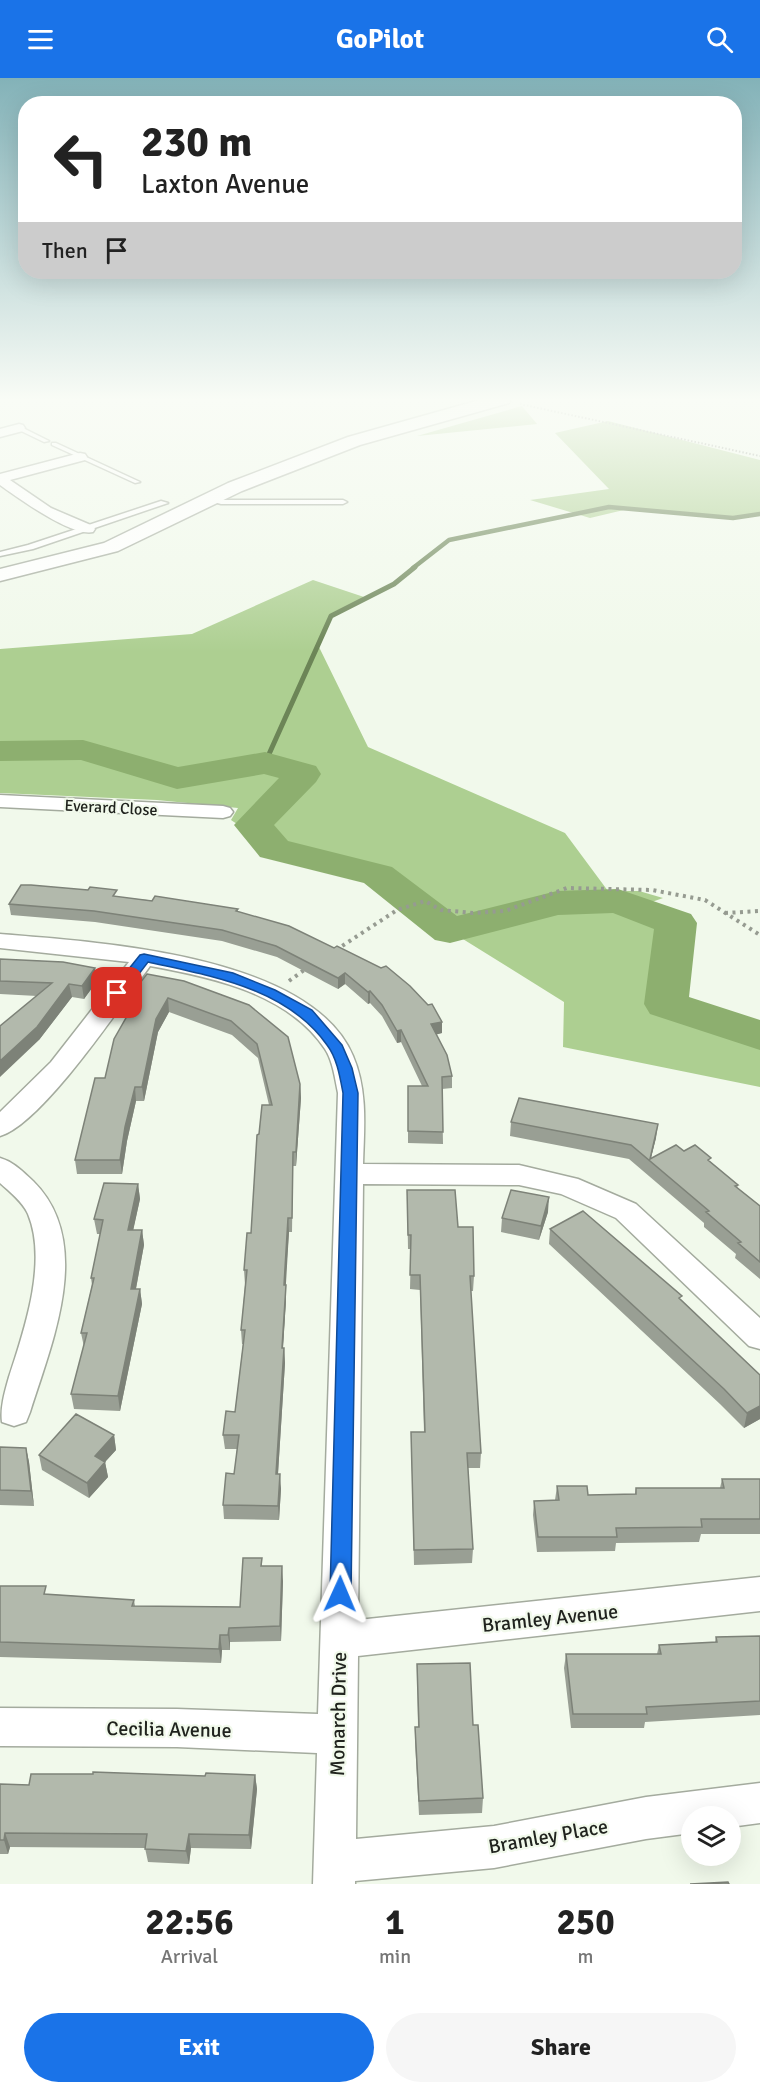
<!DOCTYPE html>
<html lang="en">
<head>
<meta charset="utf-8">
<style>
  :root { --surface:#fff; --page:#f6f6f6; --text:#222; --muted:#767676; --accent:#1a73e8 }
  body { margin:0; font-family:Signika,sans-serif; background:var(--page); color:var(--text); height:100vh; display:flex; flex-direction:column; font-size:22px; white-space:nowrap }
  * { box-sizing:border-box; margin:0 }
  p { font-size:20px; color:var(--muted) }
  .icon { flex:none; width:33px; height:33px; fill:none; stroke:currentColor; stroke-width:2; stroke-linecap:round; stroke-linejoin:round }
  .map { position:relative; height:1806px; overflow:hidden }
  .drawer { display:flex; flex-direction:column; background:var(--surface); flex:1 }
  .drawer>* { flex:none }
  .banner { position:absolute; left:18px; top:18px; width:724px; height:183px; border-radius:24px; box-shadow:0 6px 24px #0002; background:#fff; color:var(--text); overflow:hidden }
  .buttons { position:absolute; left:681px; top:1728px; display:grid; gap:12px }
  .buttons a { display:grid; place-items:center; width:60px; height:60px; border-radius:50%; background:var(--surface); box-shadow:0 6px 24px #0002; font-size:30px }
  .pin { position:absolute; display:grid; place-items:center; width:51px; height:51px; color:#fff; margin:-26px; border-radius:12px; box-shadow:0 3px 9px #0006 }
  .me { position:absolute; width:66px; margin:-33px; rotate:1deg; stroke-linejoin:round; filter:drop-shadow(0 0 4px #0008) }
  .turn { display:flex; align-items:center; gap:21px; height:126px; padding:0 24px; font-size:27px }
  .turn .icon { width:78px; height:78px; stroke-width:2.5 }
  .turn b { display:block; font-size:42px; line-height:51px }
  .then { display:flex; align-items:center; height:57px; padding:0 24px; background:#0003; gap:12px; font-size:22px }
  .eta { display:flex; justify-content:space-evenly; align-items:center; height:102px; text-align:center }
  .eta b { font-size:36px; font-weight:700; line-height:42px }
  .action { display:flex; gap:12px; margin-top:auto; padding:12px 24px }
  .action a { flex:1; height:69px; border-radius:36px; background:var(--accent); color:#fff; font-size:24px; font-weight:700; line-height:69px; text-align:center }
  .action a+a { background:var(--page); color:var(--text) }
  header { display:flex; justify-content:space-between; align-items:center; height:78px; padding:0 24px; background:var(--accent); color:#fff; font-size:27px; font-weight:700 }
  .map>svg:first-child { display:block }
</style>
</head>
<body>
<header><svg class="icon" aria-label="menu" viewBox="0 0 24 24"><path d="M4 6h16M4 12h16M4 18h16"/></svg>GoPilot<svg class="icon" aria-label="search" viewBox="0 0 24 24"><circle cx="10" cy="10" r="6"/><path d="M15 15l6 6"/></svg></header>
<div class="map">
<svg width="760" height="1806" viewBox="0 0 760 1806">
  <rect width="100%" height="100%" fill="#f1f9eb"/>
  <path fill="#adcf91" d="M522,328L537,346L417,358Z
    M608,343L760,382V436L733,440L628,431L590,440L530,422L609,411L555,355Z
    M313,502L367,520L331,538L319,569L368,669L565,755L608,813H639L663,820L649,825L676,845L666,926L760,958V1009L563,969L564,924L450,853L378,797L274,771L231,742L238,730L157,722L0,715V571L192,556Z"/>
  <g fill="none" stroke-linecap="round" stroke-linejoin="round">
    <path stroke="#6c8557" stroke-width="4.5" d="M413,490L449,462L609,429L733,440L760,436"/>
    <path stroke="#6c8557" stroke-width="5" d="M265,685L331,538L394,506L415,489"/>
    <path fill="#8daf6f" fill-rule="evenodd" d="M83,662L178,689L265,674L316,688L321,696L316,704L274,747L288,763L392,789L457,838L557,813L618,811L691,836L697,845L689,919L760,942V972L650,936L644,926L654,851L613,835L558,837L450,865L435,862L364,805L260,779L234,747L279,700L264,696L177,711L81,682L0,683V663Z"/>
    <g stroke="#a4ab9e" stroke-width="3">
      <path id="lane" d="M17,349H21L49,363L44,364L17,351Z
        M52,365H56L140,404L135,405L52,367Z
        M209,419L221,422H343L347,424L343,426H221L207,422V420Z
        M161,423L168,425L33,471L0,478V474L28,467Z"/>
    </g>
    <g stroke="#a4ab9e" stroke-width="3">
      <path id="street" d="M19,346L23,347L25,350L23,353L0,359V351Z
        M80,375L85,376L87,379L85,382L10,402L51,430L93,448L95,451L93,454C72,459 18,420 0,407V396Z
        M0,717L223,728L230,730L233,734L230,738L223,740L0,729Z
        M0,856C96,864 310,876 353,978C368,1013 364,1050 363,1086L519,1087L578,1101L636,1126L760,1240V1271L749,1268L616,1140L561,1116L519,1107L363,1106L358,1542L760,1499V1533L358,1578L356,1761L494,1748L646,1719L760,1705V1745L730,1749V1738H692V1755L646,1761L494,1790L355,1803V1806H313L317,1675L177,1669L0,1668V1630L177,1631L318,1636L338,1015C335,1001 333,983 325,971C288,915 211,899 150,888C122,926 42,1046 0,1058V1034L51,984L129,884L0,870Z
        M0,1080C14,1084 23,1094 33,1103C95,1164 52,1264 30,1334L26,1344L14,1348L2,1344C0,1330 5,1313 9,1299C24,1253 48,1184 28,1136C23,1124 9,1113 0,1105Z"/>
    </g>
    <g stroke="#a4ab9e" stroke-width="3">
      <path id="secondary" d="M483,321H511L509,325L360,367L242,413L118,473L0,503V491L104,465L228,405L348,359Z"/>
    </g>
    <path stroke="#969b91" stroke-width="2" stroke-dasharray="1.5 2" stroke-linecap="butt" d="M520,326L760,378"/>
    <path stroke="#969b91" stroke-width="4" stroke-dasharray="3 4.5" stroke-linecap="butt" d="M725,835L760,833
      M336,872L397,832L425,823L441,832L473,835L505,833L567,810L652,812L705,822L760,857
      M289,903L307,890"/>
    <use href="#lane" fill="#fff" fill-rule="evenodd"/>
    <use href="#street" fill="#fff" fill-rule="evenodd"/>
    <use href="#secondary" fill="#fff" fill-rule="evenodd"/>
  </g>
  <path fill="#999f94" d="M88,812L118,819L238,831V834L289,848L442,955L436,956L452,998V1010L442,1011L443,1066L408,1065V1008H422L401,964L397,965L382,938L370,925L368,926L345,906L338,911L277,879L222,863L95,844L11,837L9,826Z
    M0,881L95,890L97,903L84,921L72,919L39,962L37,918L0,916Z
    M132,915L249,927L300,1006L301,1020L296,1088H293L292,1154H289L285,1207L286,1222L283,1270H284L285,1285L278,1396L281,1411L279,1442L224,1441L223,1427L234,1396L237,1371H225L223,1357L235,1334L243,1266H242L241,1252L245,1207L244,1192L251,1155L259,1056L269,1027L258,980L232,957L169,934L158,954L144,1023H136L127,1063L122,1096H77L75,1082L105,1000L134,926Z
    M511,1044L656,1060L651,1080L684,1073L710,1084L738,1107L737,1110L760,1128V1201L735,1180L736,1176L704,1149V1145L629,1081L510,1058Z
    M138,1106L140,1121L133,1152H142L144,1167L136,1211H140L142,1226L120,1333L74,1331L71,1316L84,1269L81,1255L92,1207L91,1200L100,1156H97L94,1141Z
    M407,1112L458,1149L474,1198L473,1213H470L481,1375L480,1390H468L473,1471L472,1485L414,1487L411,1354H424L420,1212L410,1211L411,1171H408Z
    M548,1134L539,1162L501,1154L502,1140Z
    M550,1151L681,1222L760,1297V1341L744,1350L720,1326L549,1166Z
    M114,1357L116,1372L105,1384L108,1399L89,1420L42,1392L39,1377Z
    M0,1369L26,1370L29,1384L34,1428L0,1427Z
    M722,1401H760V1456H701L699,1464L616,1465L615,1473L537,1474L533,1437L534,1423L555,1422L557,1408L588,1417L635,1416L636,1410H720Z
    M262,1480V1488L283,1503L281,1563L230,1564V1572H222L221,1585L0,1579V1508L47,1516L134,1522L135,1528L240,1529Z
    M760,1558V1637L645,1644L644,1650H571L564,1590L566,1576H657L659,1567L715,1564L716,1559Z
    M417,1586L473,1647L483,1720L482,1735L419,1737L415,1663V1649H418Z
    M255,1697L257,1711L251,1771L191,1770L189,1786L148,1784L145,1770L10,1769L8,1776H0V1706L29,1707L205,1698Z"/>
  <path fill="#7d8278" d="M95,890L97,903L84,921L82,908Z
    M345,895V906L338,911V900Z
    M69,906L72,919L39,962L0,999V983Z
    M370,913V925L368,926V914Z
    M168,920L169,934L158,954L144,1023L142,1009L156,941Z
    M442,944V955L431,958V946Z
    M401,952V964L397,965V953Z
    M300,1006L301,1020L296,1088V1074Z
    M135,1009L136,1023L127,1063L122,1096L120,1082L125,1049Z
    M658,1046L656,1060L650,1083H649Z
    M138,1106L140,1121L130,1167L128,1152Z
    M549,1119L548,1134L539,1162L541,1148Z
    M288,1140L289,1154L285,1222L284,1207Z
    M142,1152L144,1167L133,1226L131,1211Z
    M286,1207V1222L282,1285V1270Z
    M140,1211L142,1226L120,1333L118,1318Z
    M284,1270L285,1285L277,1411L276,1396Z
    M760,1328V1341L744,1350L747,1335Z
    M114,1357L116,1372L105,1384L108,1399L89,1420L87,1405L95,1378Z
    M26,1370L29,1384L34,1428L31,1413Z
    M280,1396L281,1411L279,1442L278,1428Z
    M282,1488L283,1503L281,1563L280,1548Z
    M229,1550L230,1564V1572L228,1557Z
    M220,1557L222,1572L221,1585L219,1571Z
    M255,1697L257,1711L251,1771L249,1757Z
    M5,1755L10,1769L8,1776L4,1762Z
    M189,1756L191,1770L189,1786L186,1773Z"/>
  <path fill="#b2b9ac" stroke="#7d8278" stroke-width="1.5" d="M21,807H31L88,812L90,809L117,812L113,818L152,823L155,818L238,831L236,833L289,848L334,870L337,868L381,890L386,888L410,908L428,927L432,926L442,944L431,946L447,977L452,998L442,999L443,1054L408,1053V1008H428L401,952L397,953L382,927L370,913L368,914L345,895L338,900L276,868L222,852L94,833L9,826Z
    M0,881L63,884L95,890L82,908L69,906L37,949L0,983V948L52,905L0,903Z
    M147,896L184,903L249,927L288,959L300,1006L296,1074H293L292,1140H288L284,1207H286L282,1270H284L276,1396H280L278,1428L223,1427L226,1395L234,1396L239,1357H223L226,1333L235,1334L245,1252H241L247,1192H244L247,1155H251L257,1057L259,1056L262,1027H272L257,966L231,943L168,920L156,941L142,1009H135L125,1049L120,1082H75L95,1000H105L114,961L139,917L132,915Z
    M519,1020L658,1046L650,1081L676,1067L684,1073L695,1067L711,1080L708,1082L738,1107L735,1108L760,1128V1184L738,1165L741,1164L706,1134L709,1133L631,1067L511,1044Z
    M104,1105L138,1106L128,1152H142L131,1211H140L118,1318L71,1316L87,1255H81L94,1200H91L103,1142L94,1141Z
    M407,1112H455L458,1149H473L474,1198H470L481,1375H467L473,1471L414,1472L411,1354H425L420,1197H410L411,1157H408Z
    M511,1112L549,1119L541,1148L502,1140Z
    M583,1133L682,1218L679,1220L760,1297V1328L747,1335L724,1311L550,1151Z
    M76,1336L114,1357L95,1378L105,1384L87,1405L39,1377Z
    M0,1369L26,1370L31,1413L0,1412Z
    M722,1401H760V1441H701L702,1449L616,1450L617,1459H538L534,1423L559,1422L557,1408H587L588,1417L636,1416V1410H724Z
    M243,1480H262L261,1488H282L280,1548L229,1550L228,1557H220L219,1571L0,1564V1508H46L44,1516L134,1522L132,1528L240,1529Z
    M760,1558V1623L646,1629L647,1636H573L566,1576H661L659,1567L717,1564L716,1559Z
    M470,1585L473,1647H478L483,1720L419,1723L415,1649H419L417,1586Z
    M93,1694L205,1698L206,1695L255,1697L249,1757L189,1756L186,1773L145,1771L147,1756L5,1755L4,1762H0V1706L29,1707L31,1696H93Z
    M728,1804L729,1806H690Z"/>
  <linearGradient id="sky" x2="0" y2="1"><stop stop-color="#83b2b8"/><stop offset="0.56" stop-color="#f9fcf6"/><stop offset="1" stop-color="#f9fcf6" stop-opacity="0"/></linearGradient>
  <rect width="760" height="574" fill="url(#sky)"/>
  <path fill="#1a73e8" stroke="#114b97" stroke-width="1.5" d="M144,876L233,895L275,912L312,932L342,967L352,990L358,1015L351,1516L348,1523L340,1526L333,1523L330,1516L343,1015C340,999 337,980 327,967C287,910 211,898 148,884L122,918H112L110,915L112,912L140,877Z"/>
  <g text-anchor="middle" stroke-width="4.5" stroke-linejoin="round" paint-order="stroke">
    <g font-size="16" fill="#20231e" stroke="#f1f9eb">
      <text transform="translate(111 729) rotate(3)" y="6">Everard Close</text>
    </g>
    <g font-size="20" fill="#20231e" stroke="#f1f9eb">
      <text transform="translate(550 1540) rotate(-6)" y="7">Bramley Avenue</text>
      <text transform="translate(338 1636) rotate(-89)" y="7">Monarch Drive</text>
      <text transform="translate(169 1651) rotate(1)" y="7">Cecilia Avenue</text>
      <text transform="translate(548 1758) rotate(-10)" y="7">Bramley Place</text>
    </g>
  </g>
</svg>
<div class="buttons">
<a><svg class="icon" aria-label="layers" viewBox="0 0 24 24"><path d="M12 4l9 5-9 5-9-5zM3 14l9 5 9-5"/></svg></a>
</div>
<div class="pin" style="left:117px;top:915px;background:#d93025"><svg class="icon" aria-label="arrive" viewBox="0 0 24 24"><path d="M6 21V4h12l-3 4 3 4H6"/></svg></div>
<svg class="me" style="left:340px;top:1516px" viewBox="-20 -20 40 40"><path d="M0-17L14 15 0 8-14 15z" fill="#1a73e8" stroke="#fff" stroke-width="4"/></svg>
<div class="banner">
<div class="turn"><svg class="icon" aria-label="left" viewBox="0 0 24 24"><path d="M17 20v-9H6M10 6l-5 5 5 5"/></svg><div><b>230 m</b>Laxton Avenue</div></div>
<div class="then">Then<svg class="icon" aria-label="arrive" viewBox="0 0 24 24"><path d="M6 21V4h12l-3 4 3 4H6"/></svg></div>
</div>
</div>
<section class="drawer">
<div class="eta">
<div><b>22:56</b><p>Arrival</p></div>
<div><b>1</b><p>min</p></div>
<div><b>250</b><p>m</p></div>
</div>
<div class="action"><a>Exit</a><a>Share</a></div>
</section>
</body>
</html>
